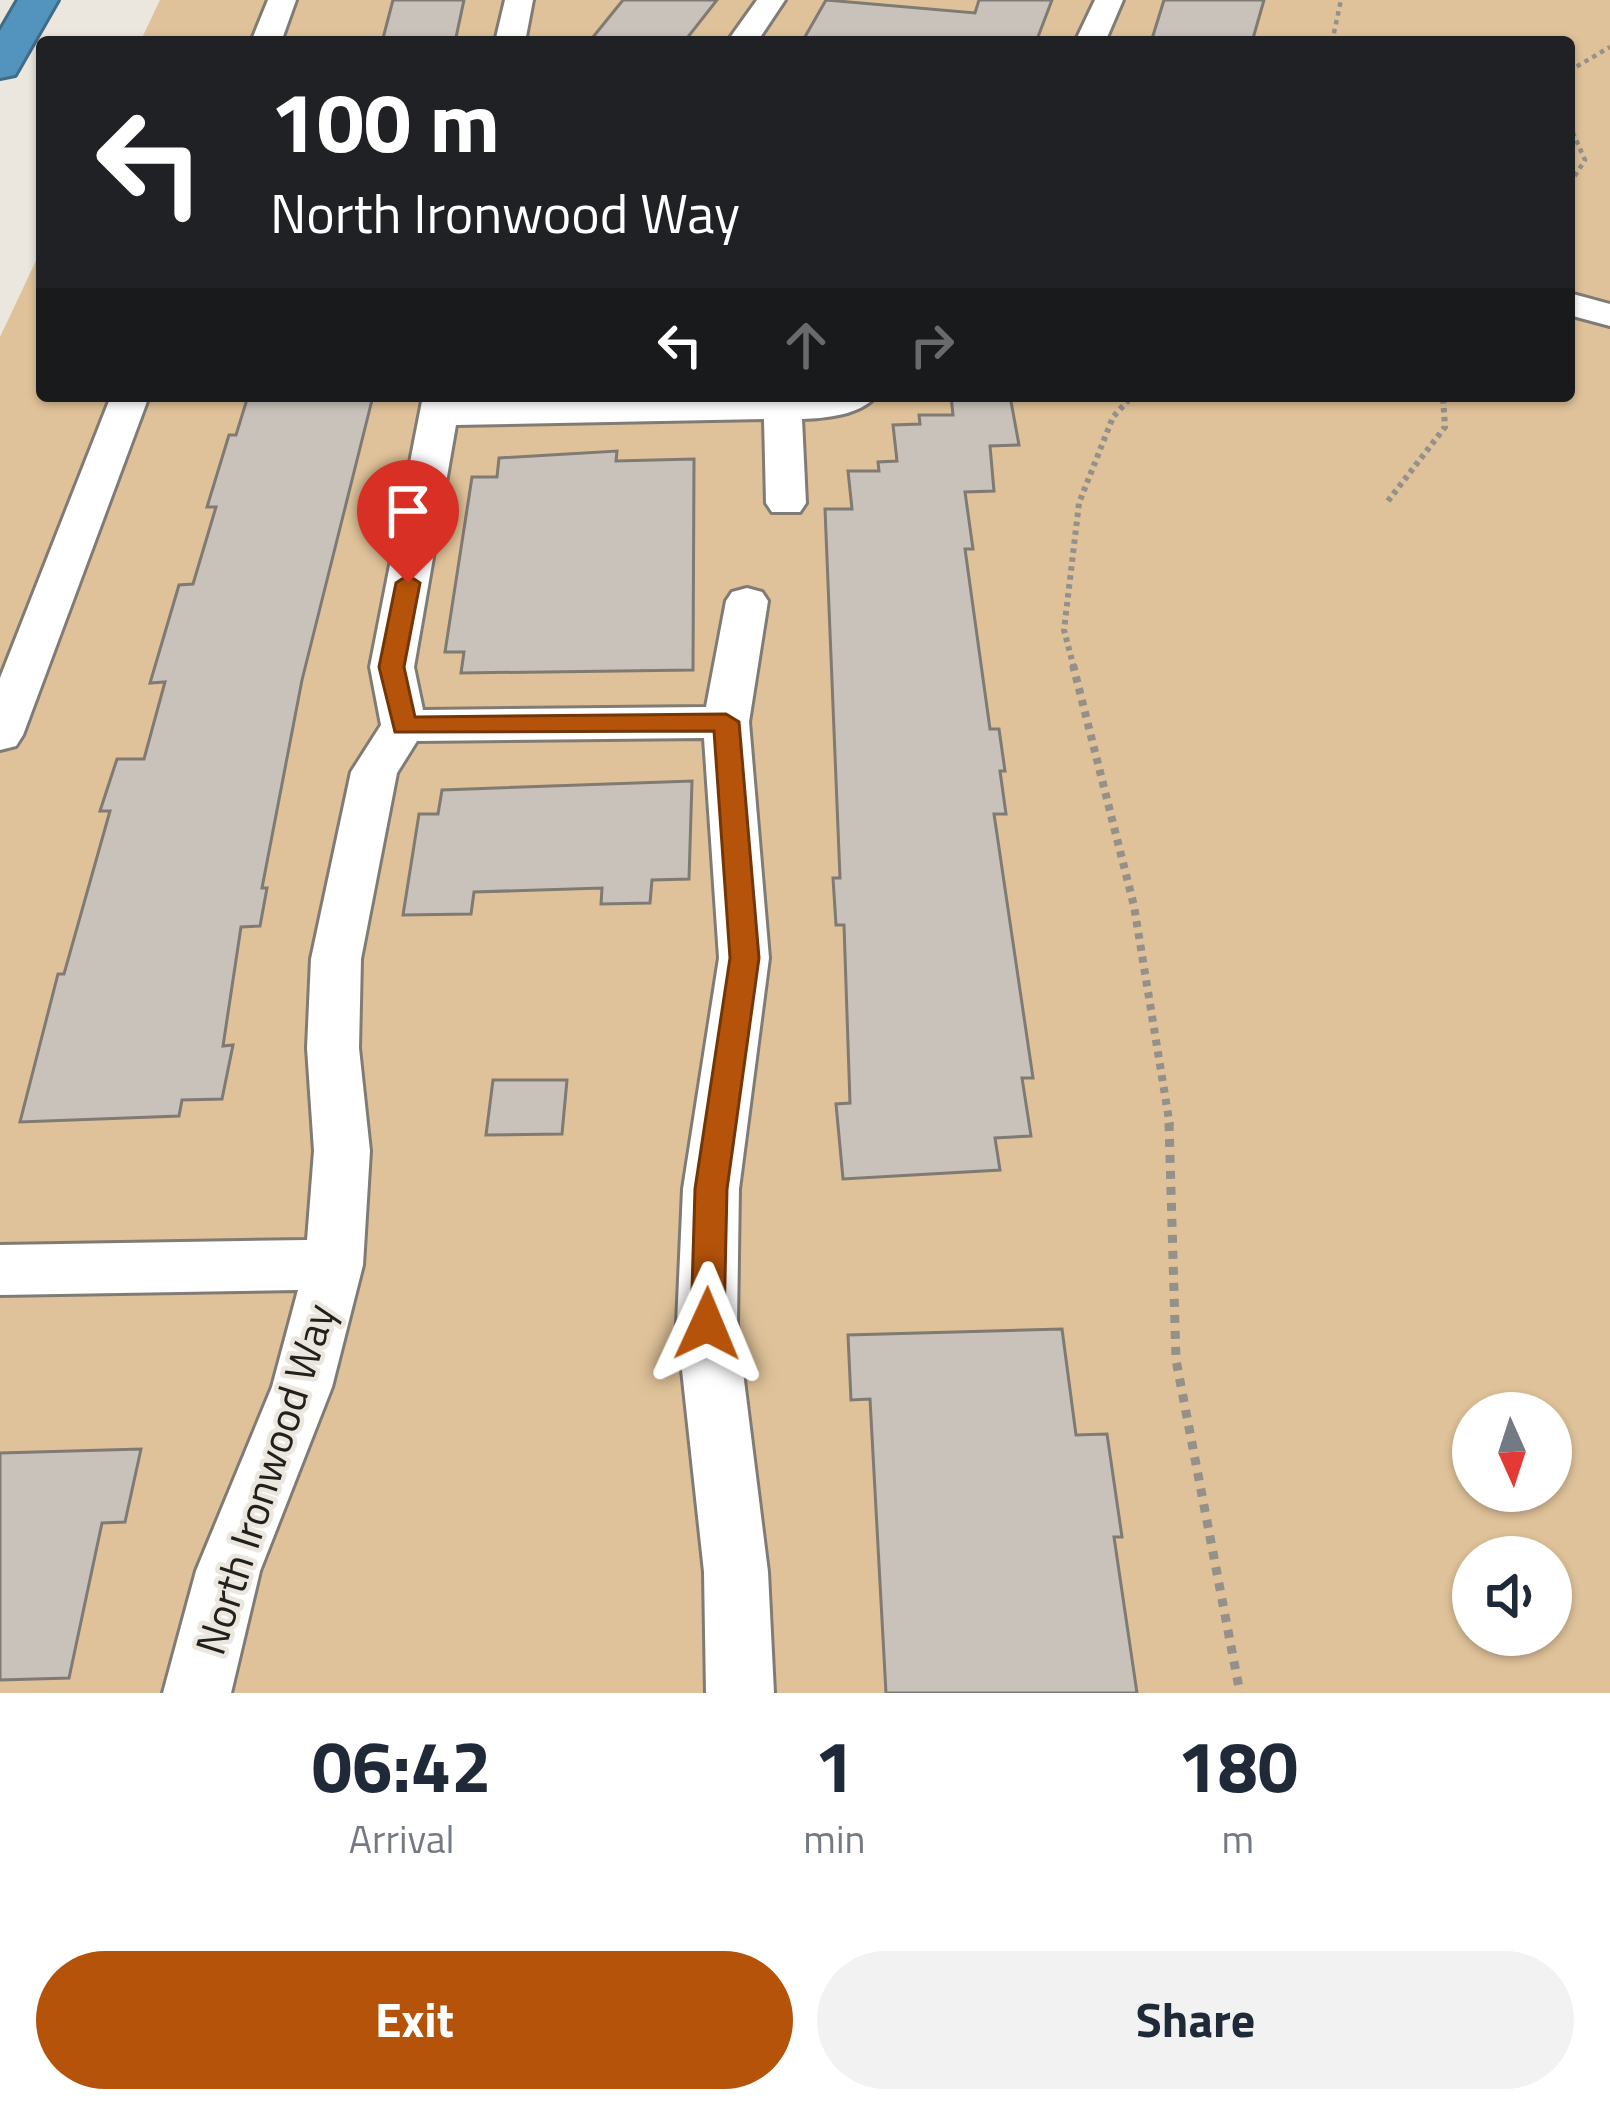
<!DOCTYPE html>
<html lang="en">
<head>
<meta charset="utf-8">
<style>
  :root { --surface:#fff; --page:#f2f2f3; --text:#1f2937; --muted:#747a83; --accent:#b45309 }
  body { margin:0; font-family:"Titillium Web",sans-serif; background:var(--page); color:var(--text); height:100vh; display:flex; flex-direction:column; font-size:45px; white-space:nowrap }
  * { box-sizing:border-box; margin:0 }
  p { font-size:39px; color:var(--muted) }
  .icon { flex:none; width:66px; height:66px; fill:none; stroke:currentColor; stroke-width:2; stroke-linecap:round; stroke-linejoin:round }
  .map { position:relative; height:1693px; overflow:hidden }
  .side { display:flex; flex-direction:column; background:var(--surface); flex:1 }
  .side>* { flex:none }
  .top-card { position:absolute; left:36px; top:36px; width:1539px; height:366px; border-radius:12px; box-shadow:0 3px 9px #0004; background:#202124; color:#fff; overflow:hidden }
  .needle { width:78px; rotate:177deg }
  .buttons { position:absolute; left:1452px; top:1392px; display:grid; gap:24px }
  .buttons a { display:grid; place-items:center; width:120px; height:120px; border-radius:50%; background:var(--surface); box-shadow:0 3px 9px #0004; font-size:60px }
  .pin { position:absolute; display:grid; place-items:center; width:102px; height:102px; color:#fff; margin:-123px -51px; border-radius:50% 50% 50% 0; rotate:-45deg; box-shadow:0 0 12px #0007 }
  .pin .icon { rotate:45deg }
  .me { position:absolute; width:132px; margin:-66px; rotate:1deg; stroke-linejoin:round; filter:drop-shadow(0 0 9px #0008) }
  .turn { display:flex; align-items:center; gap:42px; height:252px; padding:0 36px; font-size:54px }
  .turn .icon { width:156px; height:156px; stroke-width:2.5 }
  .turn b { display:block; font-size:84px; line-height:102px }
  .lanes { display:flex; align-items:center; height:114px; padding:0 36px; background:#0003; justify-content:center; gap:60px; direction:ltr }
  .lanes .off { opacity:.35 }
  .eta { display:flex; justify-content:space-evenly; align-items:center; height:204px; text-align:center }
  .eta b { font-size:72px; font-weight:700; line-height:84px }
  .button { display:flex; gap:24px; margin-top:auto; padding:24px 36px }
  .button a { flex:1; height:138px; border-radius:72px; background:var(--accent); color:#fff; font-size:48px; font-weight:700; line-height:138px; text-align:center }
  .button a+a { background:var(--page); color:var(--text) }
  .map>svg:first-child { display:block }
</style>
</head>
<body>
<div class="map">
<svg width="1610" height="1693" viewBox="0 0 1610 1693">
  <rect width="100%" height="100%" fill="#ebe6de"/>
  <path fill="#dfc299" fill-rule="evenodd" d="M160,0H1610V1693H0V337L42,248V396H1569V42H140ZM1473,1413H1551V1491H1473ZM1473,1557H1551V1635H1473Z"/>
  <path fill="#c8c2bb" stroke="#7f7a73" stroke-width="3" d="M393,0H464L455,42H382Z
    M623,0H717L684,42H589Z
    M826,0L975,13L979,0H1052L1036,42H802Z
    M1164,0H1264L1252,42H1151Z
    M248,396H373L302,680L262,888H267L260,926L241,927L223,1046L233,1045L222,1099L182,1100L179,1116L20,1122L58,974H64L110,811H100L117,759H144L165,682L150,683L179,585L193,584L216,507H207L229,435H236Z
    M951,396H1010L1019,445L990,446L994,491L965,492L973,549H965L990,729H999L1005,771H1000L1006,814H994L1033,1078H1022L1031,1136L995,1138L1000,1170L843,1179L836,1104L850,1103L844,925H836L833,878H840L825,509H852L848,471H879L878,462L897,461L893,425L920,424L919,415H953Z
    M617,451L616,461L694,459L693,670L461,673L464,652H445L472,477H497L499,458Z
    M692,781L689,879L652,880L650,903L601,904L602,888L474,892L471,914L403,915L419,814H438L442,790Z
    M493,1080H567L562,1134L486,1135Z
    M1062,1329L1076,1435L1107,1434L1122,1537H1114L1137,1693H886L870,1399L851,1400L848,1335Z
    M141,1449L125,1522L102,1523L69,1678L0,1680V1453Z"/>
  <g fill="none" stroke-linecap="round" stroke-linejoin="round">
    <g stroke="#807b74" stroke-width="6">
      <path id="minor" d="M268,0H296L281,42H251Z
        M505,0H533L525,42H495Z
        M757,0H785L757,42H727Z
        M1095,0H1123L1105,42H1075Z
        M1569,293L1610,304V326L1569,315Z
        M111,396H149L23,735L16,746L0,750V678Z
        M423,396H461L460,402L876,396C860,415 827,418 802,419L806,503L800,512H772L766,503L764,419L456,425L414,667L423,710L706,707L726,601L732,592L747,588L762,592L768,601L749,722L769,958L739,1189L737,1324L768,1572L774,1693H706L704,1572L677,1324L683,1189L719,958L704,738L417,741L397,773L361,959L359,1048L370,1151L363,1265L332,1387L260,1571L231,1693H163L196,1571L272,1387L298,1290L0,1295V1245L307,1240L314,1151L307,1048L311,959L351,772L381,725L370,667Z"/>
    </g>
    <g stroke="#426b86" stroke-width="6">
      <path id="motorway" d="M18,0H58L15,75L0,78V31Z"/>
    </g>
    <path stroke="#94908a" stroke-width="4.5" stroke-dasharray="4.5 4.5" stroke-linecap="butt" d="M1332,42L1341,0
      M1569,71L1610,47
      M1569,124L1585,160L1569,185"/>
    <path stroke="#94908a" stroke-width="6" stroke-dasharray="4.5 4.5" stroke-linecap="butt" d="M1388,501L1445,427L1443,396
      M1074,668L1064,630L1079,503L1113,417L1132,396"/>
    <path stroke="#94908a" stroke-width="8" stroke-dasharray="6 6" stroke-linecap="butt" d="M1073,665L1134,906L1170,1126"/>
    <path stroke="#94908a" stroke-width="9" stroke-dasharray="8 8" stroke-linecap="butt" d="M1169,1123L1176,1360L1240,1693"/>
    <use href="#minor" fill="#fff" fill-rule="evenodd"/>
    <use href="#motorway" fill="#5394bf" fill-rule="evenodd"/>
  </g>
  <path fill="#b45309" stroke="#753606" stroke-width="3" d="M408,575L420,583L404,667L415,717L726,714L739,722L759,958L727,1189L724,1324L719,1335L707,1339L696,1335L691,1324L695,1189L730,958L714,731L395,732L379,667L396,583Z"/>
  <g text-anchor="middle" stroke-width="9" stroke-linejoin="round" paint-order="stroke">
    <g font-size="42" fill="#22201d" stroke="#ebe6de">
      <text transform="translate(265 1479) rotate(-72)" y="15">North Ironwood Way</text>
    </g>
  </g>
</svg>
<div class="buttons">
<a><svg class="needle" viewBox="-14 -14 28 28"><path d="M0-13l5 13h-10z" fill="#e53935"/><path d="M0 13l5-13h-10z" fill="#747a83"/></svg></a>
<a><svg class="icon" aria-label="sound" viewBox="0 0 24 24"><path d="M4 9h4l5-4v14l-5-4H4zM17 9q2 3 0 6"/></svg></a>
</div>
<div class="pin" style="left:408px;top:583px;background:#d93025"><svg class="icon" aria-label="arrive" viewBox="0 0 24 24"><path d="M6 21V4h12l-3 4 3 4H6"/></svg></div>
<svg class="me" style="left:707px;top:1324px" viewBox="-20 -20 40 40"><path d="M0-17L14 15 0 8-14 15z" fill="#b45309" stroke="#fff" stroke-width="4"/></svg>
<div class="top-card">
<div class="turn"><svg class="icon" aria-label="left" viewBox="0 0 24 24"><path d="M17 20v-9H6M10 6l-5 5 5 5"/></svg><div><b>100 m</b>North Ironwood Way</div></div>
<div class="lanes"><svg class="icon" aria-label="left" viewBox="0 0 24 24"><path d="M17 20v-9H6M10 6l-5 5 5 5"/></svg><svg class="icon off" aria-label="ahead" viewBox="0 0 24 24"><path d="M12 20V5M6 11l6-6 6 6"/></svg><svg class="icon off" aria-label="right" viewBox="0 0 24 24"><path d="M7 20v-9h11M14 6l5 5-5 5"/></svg></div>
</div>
</div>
<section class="side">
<div class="eta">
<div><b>06:42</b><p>Arrival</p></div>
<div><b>1</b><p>min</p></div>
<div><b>180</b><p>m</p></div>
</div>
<div class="button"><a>Exit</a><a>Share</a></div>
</section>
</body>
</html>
